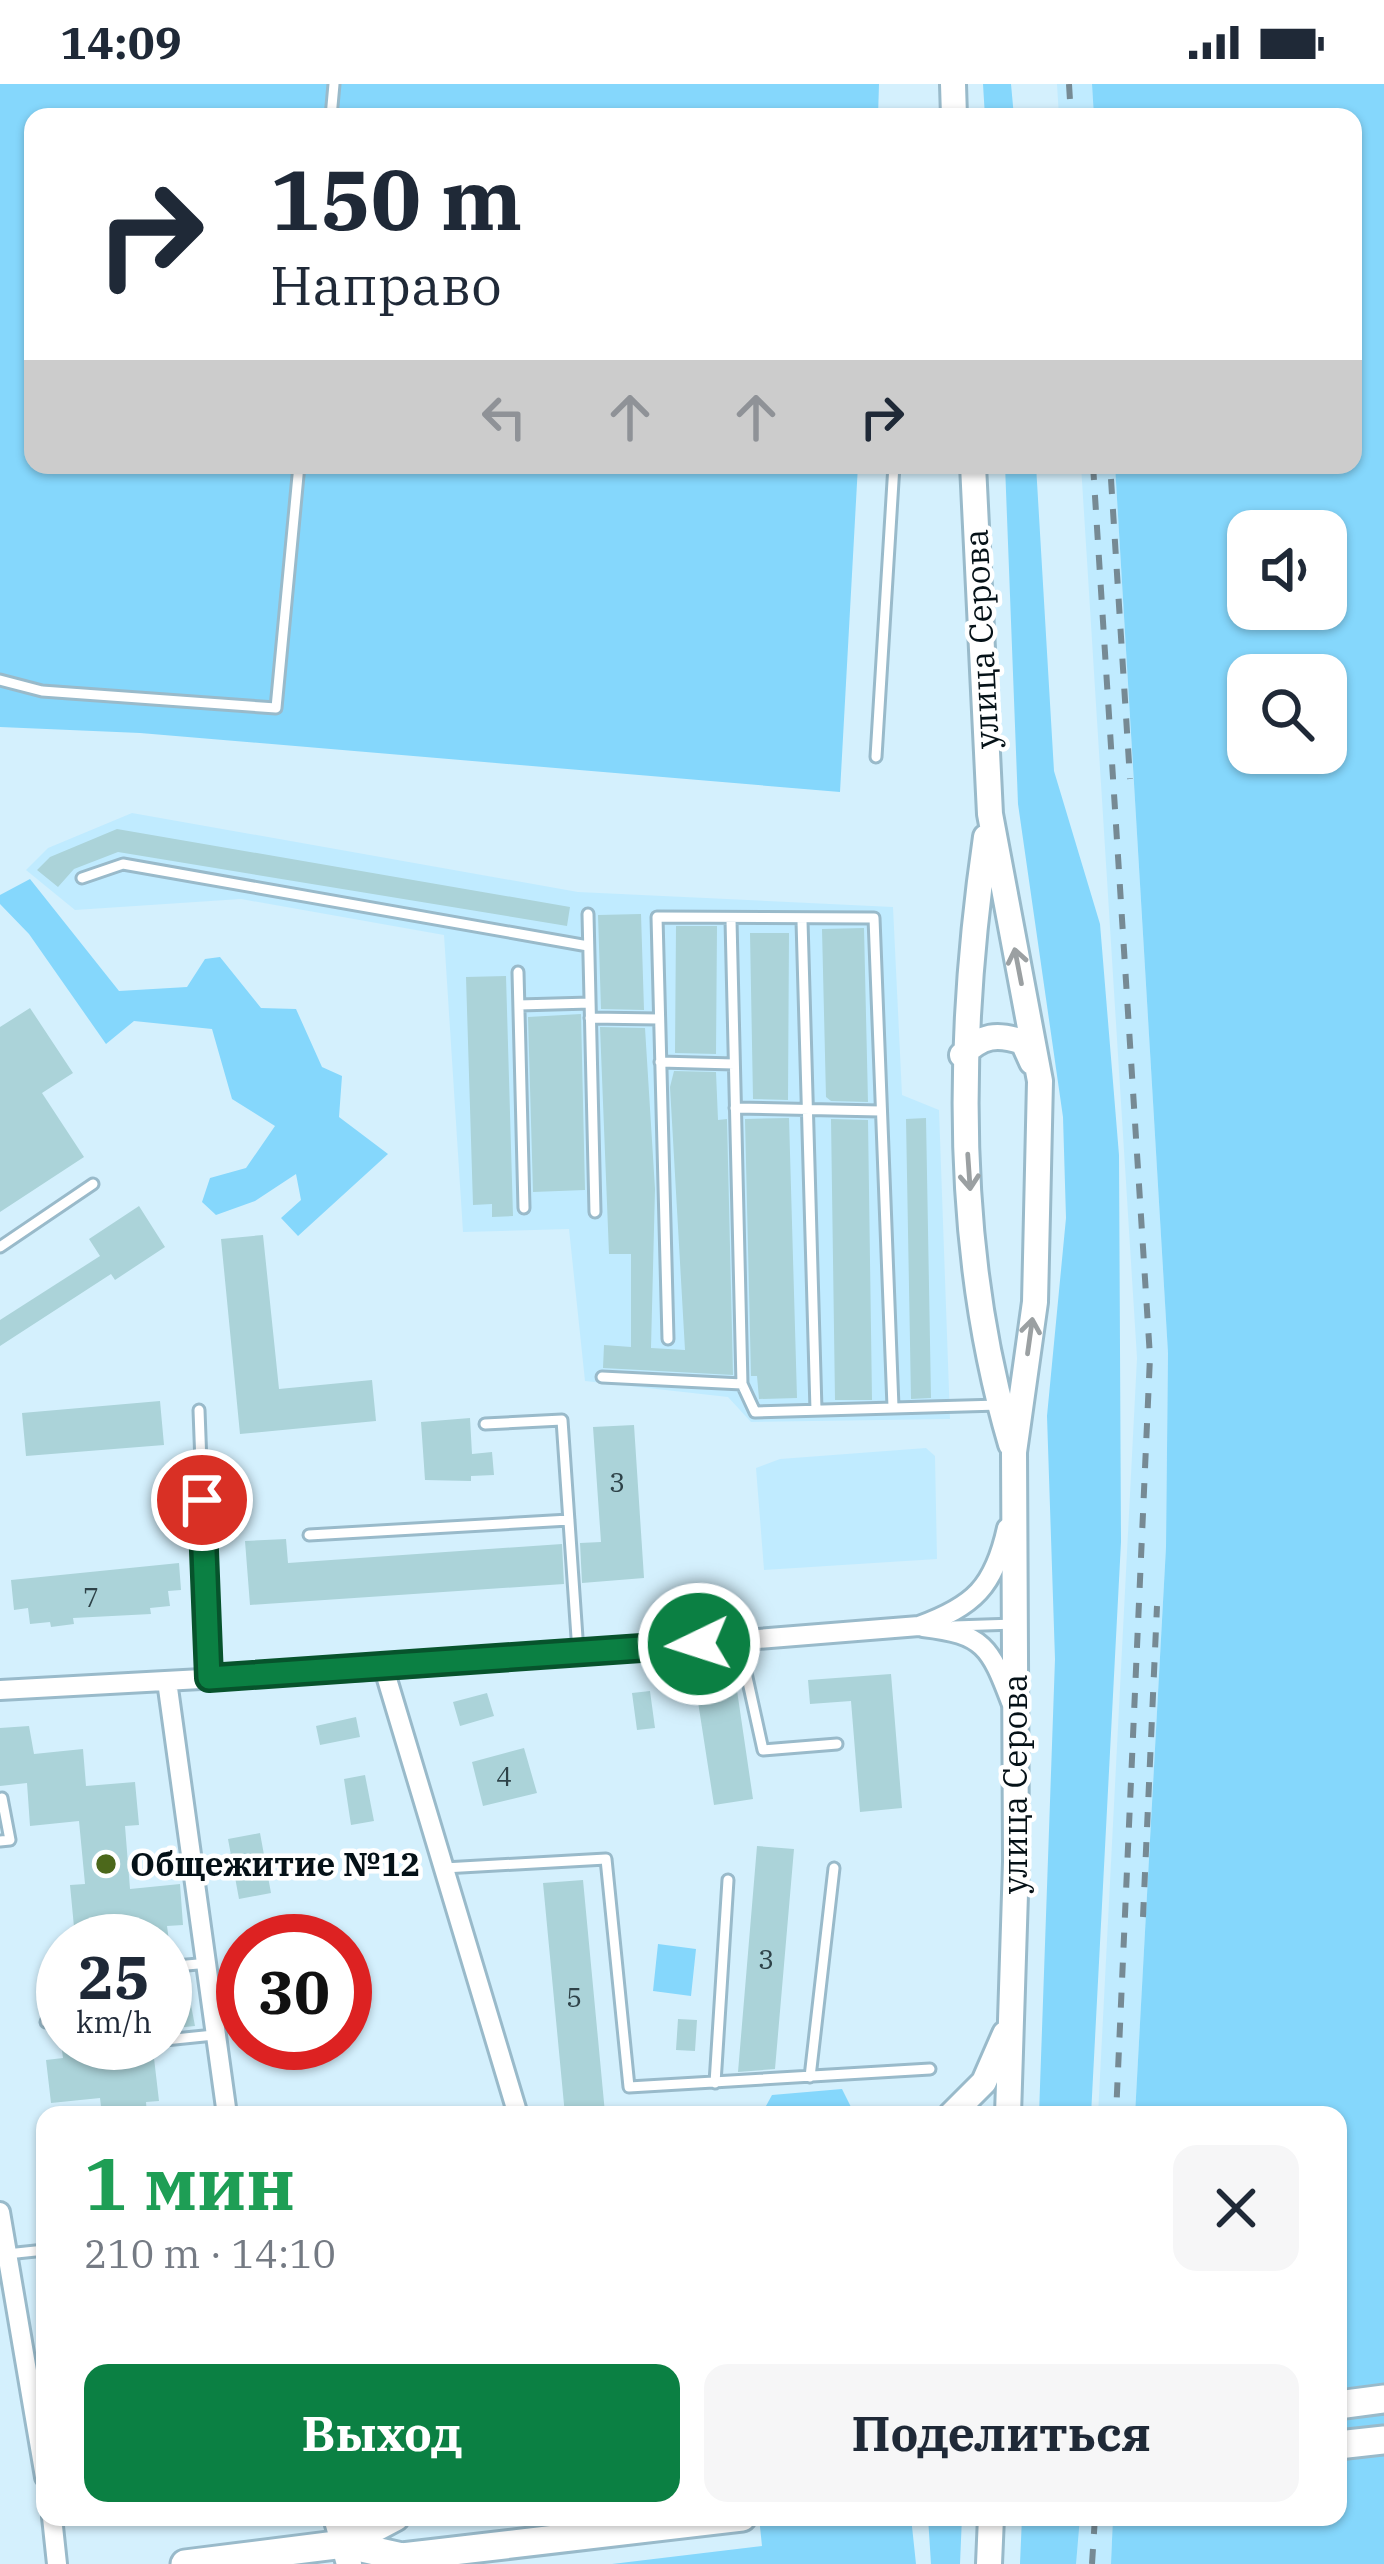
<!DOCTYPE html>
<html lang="ru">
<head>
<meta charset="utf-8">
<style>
  :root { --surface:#fff; --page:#f6f6f7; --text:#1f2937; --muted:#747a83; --accent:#0b8043 }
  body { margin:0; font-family:"IBM Plex Serif",serif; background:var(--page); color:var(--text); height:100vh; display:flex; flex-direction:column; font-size:45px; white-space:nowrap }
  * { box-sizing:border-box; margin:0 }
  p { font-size:39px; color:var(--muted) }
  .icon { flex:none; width:66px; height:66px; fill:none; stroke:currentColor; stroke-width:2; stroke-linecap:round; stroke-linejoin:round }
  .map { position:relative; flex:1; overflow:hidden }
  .panel { position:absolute; left:36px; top:2022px; width:1311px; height:420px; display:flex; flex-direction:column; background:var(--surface); border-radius:24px; box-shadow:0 3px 9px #0004 }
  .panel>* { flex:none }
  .guide { position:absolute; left:24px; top:24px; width:1338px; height:366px; border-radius:24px; box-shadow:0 3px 9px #0004; background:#fff; color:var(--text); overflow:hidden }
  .fabs { position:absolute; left:1227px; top:426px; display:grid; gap:24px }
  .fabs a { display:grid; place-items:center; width:120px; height:120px; border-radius:24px; background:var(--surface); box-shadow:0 3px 9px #0004; font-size:60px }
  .speed { position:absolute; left:36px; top:1830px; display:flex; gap:24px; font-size:60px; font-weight:700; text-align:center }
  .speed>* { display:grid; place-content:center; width:156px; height:156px; border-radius:50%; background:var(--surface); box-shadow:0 3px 9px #0004; line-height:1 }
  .speed small { font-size:30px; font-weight:400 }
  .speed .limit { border:18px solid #d22; background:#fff; color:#111 }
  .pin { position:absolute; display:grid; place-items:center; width:102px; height:102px; color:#fff; margin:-51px; border:6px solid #fff; border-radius:50%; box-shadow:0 3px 12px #0007 }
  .me { position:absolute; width:132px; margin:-66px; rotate:266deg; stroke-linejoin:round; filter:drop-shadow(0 0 9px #0008) }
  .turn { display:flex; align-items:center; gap:42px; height:252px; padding:0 48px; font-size:54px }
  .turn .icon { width:156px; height:156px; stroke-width:2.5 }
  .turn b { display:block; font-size:84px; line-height:102px }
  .lanes { display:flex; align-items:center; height:114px; padding:0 48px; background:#0003; justify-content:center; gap:60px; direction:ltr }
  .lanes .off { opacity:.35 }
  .round { display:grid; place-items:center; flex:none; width:126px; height:126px; border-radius:24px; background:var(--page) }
  .summary { display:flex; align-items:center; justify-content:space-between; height:204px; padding:0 48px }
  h1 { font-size:72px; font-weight:700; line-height:90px; color:#1e9e55 }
  .primary-button { display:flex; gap:24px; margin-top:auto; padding:24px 48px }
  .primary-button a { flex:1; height:138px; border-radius:24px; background:var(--accent); color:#fff; font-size:48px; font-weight:700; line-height:138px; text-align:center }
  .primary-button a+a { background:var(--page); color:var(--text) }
  .status { display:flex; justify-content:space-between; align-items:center; height:84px; padding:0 60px; background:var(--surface); direction:ltr }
  .status svg { height:33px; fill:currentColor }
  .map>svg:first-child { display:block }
</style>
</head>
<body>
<div class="status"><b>14:09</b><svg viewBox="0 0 49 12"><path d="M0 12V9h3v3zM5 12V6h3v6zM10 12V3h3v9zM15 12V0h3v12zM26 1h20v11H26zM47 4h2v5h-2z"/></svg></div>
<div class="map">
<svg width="1384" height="2480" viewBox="0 0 1384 2480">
  <rect width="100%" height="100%" fill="#d4f0fd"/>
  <path fill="#c0ebff" d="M1057,0H1092L1094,33H1059Z
    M1081,381H1115L1168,1269L1166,1463L1135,2031H1098L1137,1274Z
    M132,729L578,808L893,823L902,1011L939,1026L950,1335L751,1338L728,1313L585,1297L569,1145L463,1148L444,851L241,815L75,826L26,786L48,764Z
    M926,1364L935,1372L937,1475L764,1486L756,1384L780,1375Z
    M1077,2433H1113L1111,2480H1074Z"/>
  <path fill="#85d7fc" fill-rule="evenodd" d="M0,0H879L878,33H33V381H858L840,708L140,649L0,643Z
    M983,0H1011L1014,33H985Z
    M1092,0H1384V2480H1111L1113,2433H1338V2031H1135L1166,1463L1168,1269L1115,381H1353V33H1094ZM1248,447H1326V525H1248ZM1248,591H1326V669H1248Z
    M1005,381H1036L1054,687L1100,840L1119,1071L1121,1458L1091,2031H1039L1055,1575L1047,1332L1066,1134L1063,1033L1018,720Z
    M30,795L119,907L187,903L205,875L220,873L261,924L296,925L322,983L342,992L339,1033L388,1070L298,1152L281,1134L301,1116L296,1090L255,1117L216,1131L202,1118L210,1094L246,1084L275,1042L232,1015L212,945L134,937L106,960L29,850L0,820V811Z
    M658,1860L696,1865L691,1912L653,1907Z
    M842,2005L855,2031H761L772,2011Z
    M759,2433H911L916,2480H612L762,2462Z
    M928,2433H962L960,2480H931Z
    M1022,2433H1080L1076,2480H1020Z"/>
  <path fill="#abd3d9" d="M117,745L570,823L567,842L118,768L74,785L58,803L37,786L50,773Z
    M641,830L644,926L601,925L598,831Z
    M676,842H717L716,970L675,969Z
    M864,844L868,1018L831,1017L826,1013L822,845Z
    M750,849H789L788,1016L753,1015Z
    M506,892L513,1132L492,1133V1120L473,1121L466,893Z
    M30,924L73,989L42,1009L84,1073L0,1128V943Z
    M581,930L585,1106L533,1108L528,933Z
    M600,943L645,944L655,1105L651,1264L685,1266L670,1003L674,987L716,988L718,1036L727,1035L733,1291L603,1284L604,1261L631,1263V1170H609Z
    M789,1034L797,1314L759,1315L757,1292H751L745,1035Z
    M926,1034L931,1314L911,1315L906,1035Z
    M831,1035L868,1036L872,1316H835Z
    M139,1122L165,1163L115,1196L111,1190L0,1262V1236L100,1172L89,1155Z
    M263,1151L279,1305L372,1296L376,1337L240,1350L221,1155Z
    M160,1317L164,1361L26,1372L22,1329Z
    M470,1334L472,1370L492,1368L494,1391L471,1392V1397L425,1396L421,1338Z
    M634,1341L644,1494L582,1499L580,1459L601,1458L593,1343Z
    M286,1455L288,1479L562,1460L564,1500L250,1521L245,1457Z
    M179,1479L181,1506L168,1507L170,1522L150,1524L151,1530L73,1534L74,1540L51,1543L50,1538L30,1540L28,1524L14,1526L11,1496Z
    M734,1586L753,1715L714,1721L694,1592Z
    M891,1590L902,1724L860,1728L851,1617L810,1620L808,1596Z
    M650,1607L655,1644L637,1646L632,1609Z
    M487,1609L494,1632L460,1642L453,1618Z
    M356,1633L360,1653L320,1661L316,1642Z
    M29,1642L34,1670L83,1665L86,1702L135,1698L139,1741L125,1742L130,1805L180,1800L183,1841L167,1842L169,1857H123L122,1839L74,1843L70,1801L85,1800L79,1737L30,1742L27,1699L0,1702V1644Z
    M524,1664L537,1709L483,1722L472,1678Z
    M365,1691L374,1737L351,1741L344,1695Z
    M260,1749L271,1809L239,1815L228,1755Z
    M757,1762L794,1765L775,1985L738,1988Z
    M583,1796L605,2029L565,2031L543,1799Z
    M191,1921L195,1942L165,1945V1923Z
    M678,1935L697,1936L695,1967L676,1966Z
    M61,1959H104L106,1979L154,1974L159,2017L146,2018L147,2031H102L100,2014L51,2019L46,1976L63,1974Z"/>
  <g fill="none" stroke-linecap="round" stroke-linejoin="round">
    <g stroke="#99baca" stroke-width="15">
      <path id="service" d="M331,33L334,0
        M0,596L42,607L276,624L299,381
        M876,673L894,381
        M82,794L123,780L588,862
        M588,830L595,1128
        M731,836L742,1300
        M802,837L816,1326
        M518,888L524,1124
        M519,921L590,919
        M590,934L659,935
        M660,978L734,980
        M735,1024L880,1027
        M0,1163L93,1100
        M668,1255L657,833L874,834L893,1323
        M602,1293L742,1300L755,1328L999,1321
        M199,1326L209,1594
        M485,1340L562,1336L578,1568
        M309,1451L569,1436
        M954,1542L1015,1540
        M739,1557L763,1666L837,1660
        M0,1757L10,1756L2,1714
        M444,1784L606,1775L629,2003L930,1985
        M165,1883L209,1879
        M46,1938L63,1936
        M165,1956L214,1951
        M810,1993L834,1784
        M715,1999L728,1796
        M7,2170L45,2166"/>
    </g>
    <g stroke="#99baca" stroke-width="24">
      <path id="minor" d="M923,1543C984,1550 990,1563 1011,1618
        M384,1585L518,2031
        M167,1597L227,2031
        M0,1606L384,1585L919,1542C974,1522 994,1503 1007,1444
        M0,2128L45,2393
        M52,2433L57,2480"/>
    </g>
    <g stroke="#99baca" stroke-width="30">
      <path id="tertiary" d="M953,0L954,33
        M973,381L990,730L1040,997L1035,1218L1014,1368L1016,1778L1008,2031
        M986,753C957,953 953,1164 1011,1360
        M962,971C982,951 997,949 1023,958L1032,978
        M951,2031L984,1998L1005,1950
        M336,2433L349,2480
        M989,2480L991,2433"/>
    </g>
    <g stroke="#99baca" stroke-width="33">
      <path id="secondary" d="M1338,2321L1384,2315
        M1338,2361L1384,2356
        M344,2460L395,2433
        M185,2480L344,2460L402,2473L742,2433"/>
    </g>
    <use href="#service" stroke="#fff" stroke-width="9"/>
    <use href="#minor" stroke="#fff" stroke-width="18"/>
    <use href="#tertiary" stroke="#fff" stroke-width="24"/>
    <use href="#secondary" stroke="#fff" stroke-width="27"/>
    <path stroke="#768a94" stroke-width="6" stroke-dasharray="15 15" stroke-linecap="butt" d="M1069,0L1071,33
      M1093,381L1150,1273L1116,2031
      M1111,395L1130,695
      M1143,1833L1157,1522
      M1092,2480L1095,2433"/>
  </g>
  <defs><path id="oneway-shaft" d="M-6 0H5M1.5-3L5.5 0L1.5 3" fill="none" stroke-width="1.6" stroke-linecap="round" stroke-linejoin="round" transform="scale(3)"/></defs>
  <g stroke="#9ba0a2">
    <use href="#oneway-shaft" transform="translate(1018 882) rotate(-101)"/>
    <use href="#oneway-shaft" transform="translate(969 1088) rotate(86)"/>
    <use href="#oneway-shaft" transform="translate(1030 1252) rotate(-82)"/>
  </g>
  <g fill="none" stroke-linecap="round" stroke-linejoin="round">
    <g stroke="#07532c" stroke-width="30">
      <path id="route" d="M202,1416L209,1594L699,1560"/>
    </g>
    <use href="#route" stroke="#0b8043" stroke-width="21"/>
  </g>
  <circle fill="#4c681b" stroke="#fff" stroke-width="4.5" cx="106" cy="1780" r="12"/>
  <g text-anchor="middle" stroke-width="9" stroke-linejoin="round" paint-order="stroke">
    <g font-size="27" fill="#2e4248">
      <text x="617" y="1408">3</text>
      <text x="91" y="1523">7</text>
      <text x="504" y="1702">4</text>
      <text x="766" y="1885">3</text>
      <text x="574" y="1923">5</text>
    </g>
    <g font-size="33" fill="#051117" stroke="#fff">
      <text transform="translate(981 555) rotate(-93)" y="12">улица Серова</text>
      <text transform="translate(1015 1700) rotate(-90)" y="12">улица Серова</text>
    </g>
    <g font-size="33" font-weight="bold" fill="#051117" stroke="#fff" text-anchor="start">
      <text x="130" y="1792">Общежитие №12</text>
    </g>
  </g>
</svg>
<div class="fabs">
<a><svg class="icon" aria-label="sound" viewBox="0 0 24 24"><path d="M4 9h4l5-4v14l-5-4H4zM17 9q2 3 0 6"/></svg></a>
<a><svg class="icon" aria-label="search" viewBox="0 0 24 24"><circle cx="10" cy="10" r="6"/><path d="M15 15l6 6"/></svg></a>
</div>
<div class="speed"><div>25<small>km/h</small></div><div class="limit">30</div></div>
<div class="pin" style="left:202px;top:1416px;background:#d93025"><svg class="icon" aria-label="arrive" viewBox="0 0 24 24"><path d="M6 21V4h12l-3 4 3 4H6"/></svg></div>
<svg class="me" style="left:699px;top:1560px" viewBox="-20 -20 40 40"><circle r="17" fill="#0b8043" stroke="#fff" stroke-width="3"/><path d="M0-11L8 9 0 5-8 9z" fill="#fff"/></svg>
<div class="guide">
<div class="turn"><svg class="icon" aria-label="right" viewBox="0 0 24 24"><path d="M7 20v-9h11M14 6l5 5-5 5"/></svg><div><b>150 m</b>Направо</div></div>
<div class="lanes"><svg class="icon off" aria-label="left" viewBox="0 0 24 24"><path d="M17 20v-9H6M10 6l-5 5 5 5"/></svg><svg class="icon off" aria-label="ahead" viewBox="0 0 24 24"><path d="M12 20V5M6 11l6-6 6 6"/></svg><svg class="icon off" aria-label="ahead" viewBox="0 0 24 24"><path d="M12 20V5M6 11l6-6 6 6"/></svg><svg class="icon" aria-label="right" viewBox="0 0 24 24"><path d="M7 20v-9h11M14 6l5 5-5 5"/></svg></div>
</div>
<section class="panel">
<div class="summary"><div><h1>1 мин</h1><p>210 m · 14:10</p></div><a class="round"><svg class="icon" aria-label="close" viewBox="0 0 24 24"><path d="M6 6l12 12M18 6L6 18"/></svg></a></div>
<div class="primary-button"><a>Выход</a><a>Поделиться</a></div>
</section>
</div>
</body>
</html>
